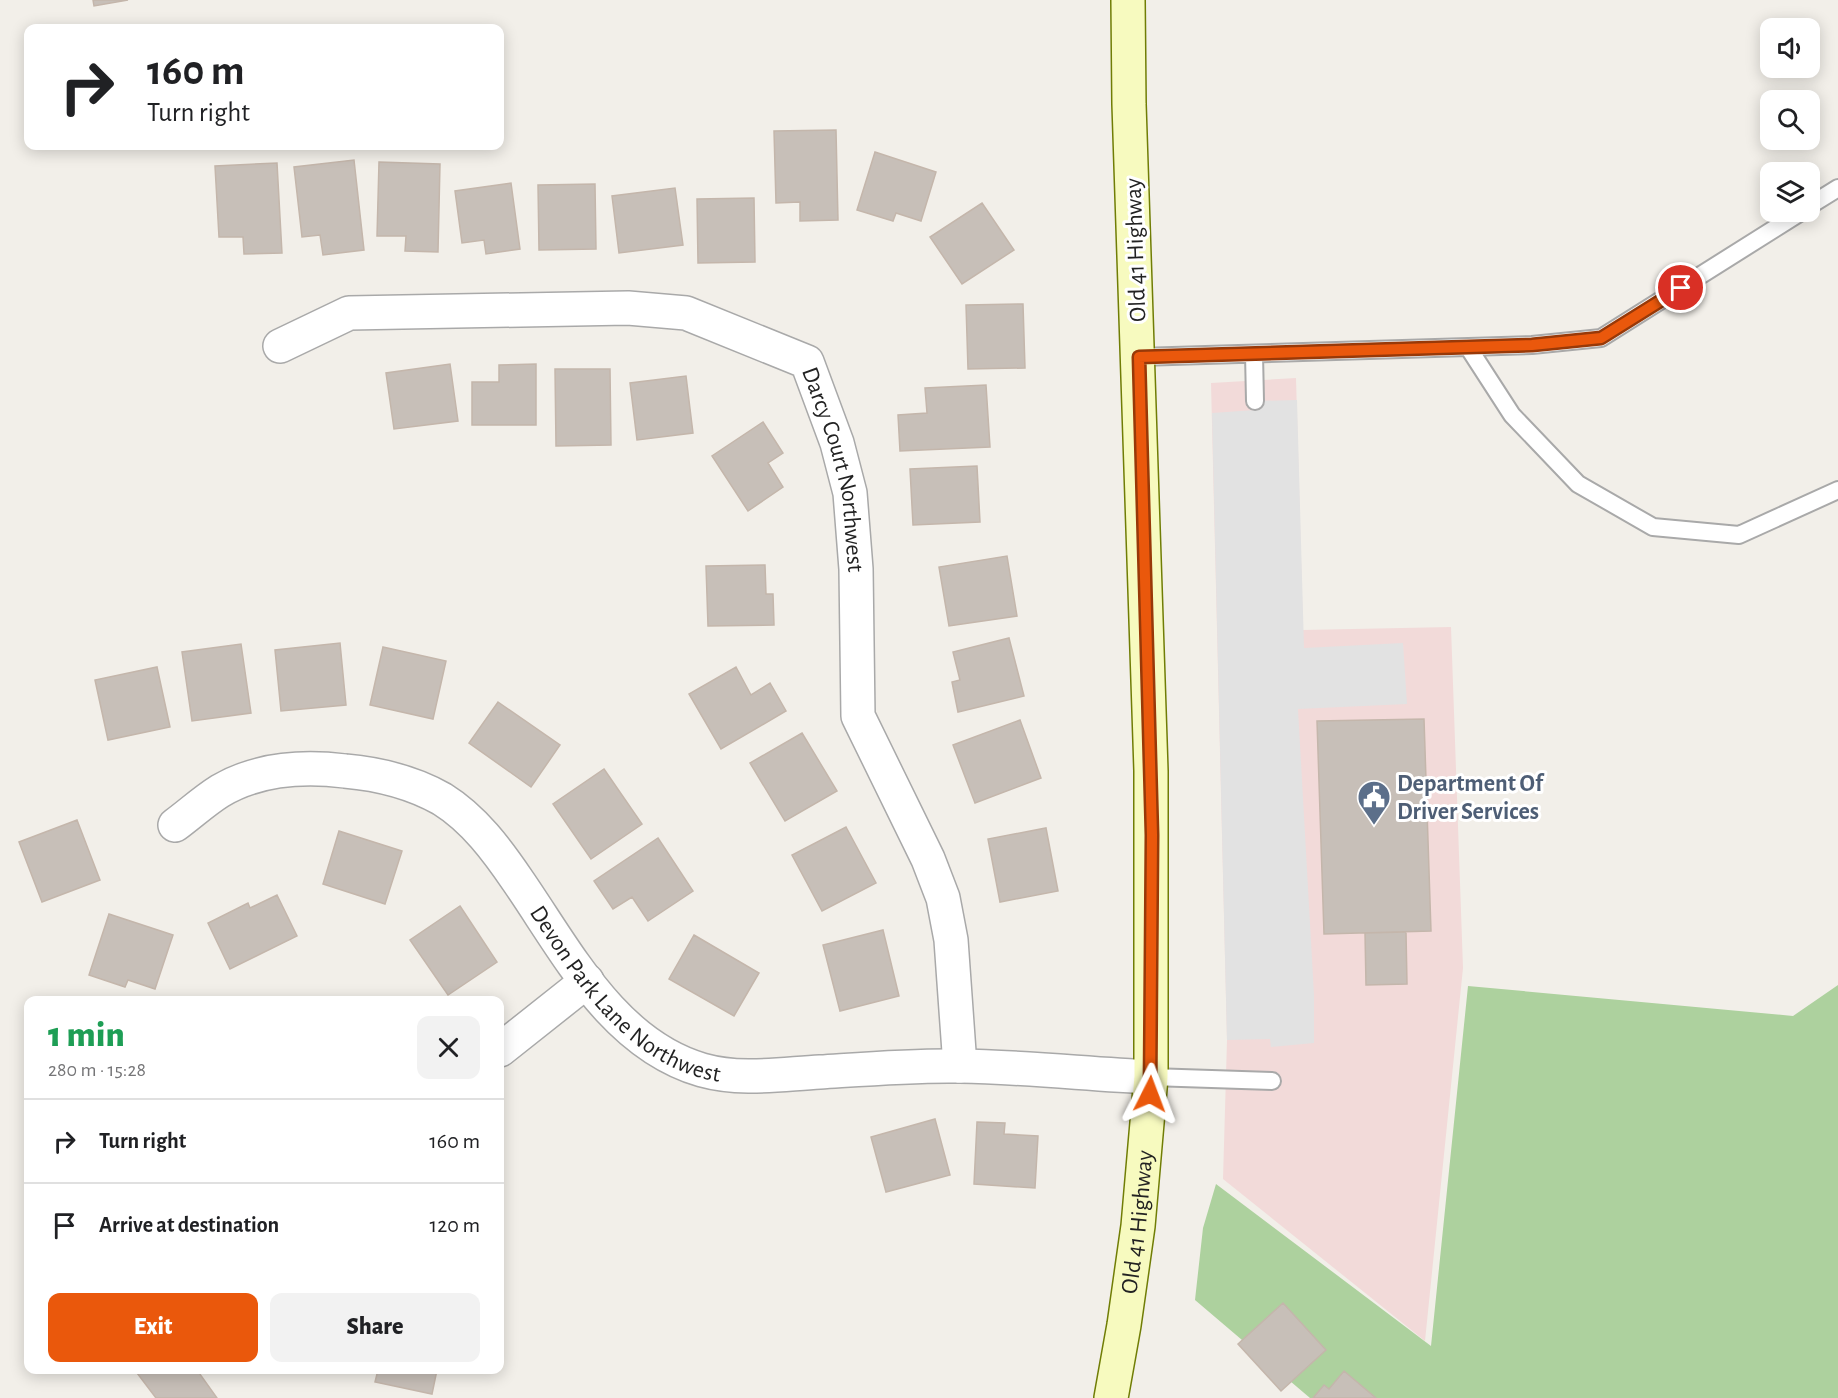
<!DOCTYPE html>
<html lang="en">
<head>
<meta charset="utf-8">
<style>
  :root { --surface:#fff; --page:#f2f2f2; --text:#202124; --muted:#757577; --line:#e0e0e0; --accent:#ea580c }
  body { margin:0; font-family:"Alegreya Sans",sans-serif; background:var(--page); color:var(--text); height:100vh; display:flex; flex-direction:column; font-size:22px; white-space:nowrap }
  * { box-sizing:border-box; margin:0 }
  p { font-size:20px; color:var(--muted) }
  .icon { flex:none; width:33px; height:33px; fill:none; stroke:currentColor; stroke-width:2; stroke-linecap:round; stroke-linejoin:round }
  .map { position:relative; flex:1; overflow:hidden }
  .details { position:absolute; left:24px; top:996px; width:480px; height:378px; display:flex; flex-direction:column; background:var(--surface); border-radius:12px; box-shadow:0 3px 15px #0003 }
  .details>* { flex:none }
  .hud { position:absolute; left:24px; top:24px; width:480px; height:126px; border-radius:12px; box-shadow:0 3px 15px #0003; background:#fff; color:var(--text); overflow:hidden }
  .fabs { position:absolute; left:1760px; top:18px; display:grid; gap:12px }
  .fabs a { display:grid; place-items:center; width:60px; height:60px; border-radius:12px; background:var(--surface); box-shadow:0 3px 15px #0003; font-size:30px }
  .pin { position:absolute; display:grid; place-items:center; width:51px; height:51px; color:#fff; margin:-26px; border:3px solid #fff; border-radius:50%; box-shadow:0 2px 6px #0007 }
  .me { position:absolute; width:66px; margin:-33px; rotate:3deg; stroke-linejoin:round; filter:drop-shadow(0 0 4px #0008) }
  .turn { display:flex; align-items:center; gap:21px; height:126px; padding:0 24px; font-size:27px }
  .turn .icon { width:78px; height:78px; stroke-width:2.5 }
  .turn b { display:block; font-size:42px; line-height:51px }
  .round { display:grid; place-items:center; flex:none; width:63px; height:63px; border-radius:12px; background:var(--page) }
  .overview { display:flex; align-items:center; justify-content:space-between; height:102px; padding:0 24px }
  h1 { font-size:36px; font-weight:800; line-height:45px; color:#1e9e55 }
  .primary-button { display:flex; gap:12px; margin-top:auto; padding:12px 24px }
  .primary-button a { flex:1; height:69px; border-radius:12px; background:var(--accent); color:#fff; font-size:24px; font-weight:800; line-height:69px; text-align:center }
  .primary-button a+a { background:var(--page); color:var(--text) }
  ul { padding:0; list-style:none }
  li { display:flex; align-items:center; gap:18px; height:84px; padding:0 24px; border-top:2px solid var(--line) }
  li div { flex:1 }
  li b { display:block; font-size:22px }
  li em { font-style:normal }
  .map>svg:first-child { display:block }
</style>
</head>
<body>
<div class="map">
<svg width="1838" height="1398" viewBox="0 0 1838 1398">
  <rect width="100%" height="100%" fill="#f2efe9"/>
  <path fill="#f2dad9" d="M1296,378L1303,630L1451,627L1463,968L1425,1341L1223,1179L1227,1040L1211,383Z"/>
  <path fill="#add19e" d="M1838,985V1398H1310L1195,1300L1203,1228L1216,1184L1431,1346L1468,986L1793,1016Z"/>
  <path fill="#e2e2e2" d="M1297,400L1304,648L1403,643L1407,704L1298,709L1314,995V1043L1271,1047L1270,1039L1227,1040L1212,413L1255,410V401Z"/>
  <path fill="#c7bfb8" stroke="#c4b6ab" stroke-width="1.5" d="M93,0H128L94,6Z
    M836,130L838,220L800,221V202L776,203L774,131Z
    M875,152L936,172L921,221L896,213L893,221L857,210Z
    M354,160L364,250L323,255L320,235L302,237L294,167Z
    M379,162L440,164L438,252L405,251L406,236H377Z
    M277,163L282,253L244,254L243,237H219L215,166Z
    M511,183L520,249L486,254L484,240L462,243L455,191Z
    M595,184L596,249L539,250L538,185Z
    M675,188L683,245L619,253L612,196Z
    M754,198L755,262L698,263L697,199Z
    M982,203L1014,250L962,284L930,237Z
    M1023,304L1025,368L968,369L966,305Z
    M450,364L458,421L394,429L386,373Z
    M536,364V425H472V382H499V365Z
    M555,369H610L611,445L556,446Z
    M686,376L693,433L637,440L630,383Z
    M986,385L990,447L900,451L898,415L927,413L925,388Z
    M763,422L783,453L768,463L783,487L748,511L712,456Z
    M977,466L980,522L913,525L910,469Z
    M1007,556L1017,616L949,626L939,567Z
    M765,565L766,594H773L774,625L708,626L706,566Z
    M1009,638L1024,696L958,712L952,682L960,680L953,652Z
    M340,643L346,705L281,711L275,650Z
    M241,644L251,713L192,721L182,652Z
    M383,647L446,661L433,719L370,705Z
    M157,667L170,727L108,740L95,680Z
    M736,667L751,695L770,683L786,711L721,749L689,694Z
    M498,702L560,745L531,787L469,743Z
    M1424,719L1431,931L1324,934L1317,721Z
    M1020,720L1041,778L975,803L953,745Z
    M802,733L837,791L785,821L750,763Z
    M604,769L642,824L591,859L553,804Z
    M77,820L100,880L42,902L19,842Z
    M846,827L876,883L822,911L792,855Z
    M1046,828L1058,891L1000,902L988,839Z
    M339,831L402,851L385,904L323,884Z
    M658,838L693,891L648,921L632,897L613,909L594,881Z
    M277,895L297,936L230,969L208,923L248,903L250,908Z
    M460,906L497,962L448,995L410,940Z
    M109,914L173,935L155,989L128,980L125,987L89,975Z
    M883,930L899,996L840,1011L823,945Z
    M1406,932L1407,984L1366,985L1365,933Z
    M694,935L759,973L734,1016L669,979Z
    M935,1119L950,1175L886,1192L871,1137Z
    M977,1122L1005,1123L1004,1134L1038,1136L1035,1188L974,1184Z
    M1283,1303L1326,1350L1281,1391L1238,1344Z
    M142,1370H197L217,1398H156L137,1373Z
    M378,1370H437L432,1394L375,1382Z
    M1344,1371L1376,1398H1313L1324,1385L1329,1389Z"/>
  <g fill="none" stroke-linecap="round" stroke-linejoin="round">
    <g stroke="#a9a9a9" stroke-width="20">
      <path id="lane" d="M1809,206L1838,188
        M1468,347L1512,415L1578,484L1653,527L1739,535L1838,490
        M1254,354L1255,401
        M1139,357L1532,345L1601,338L1801,212
        M1151,1077L1272,1081"/>
    </g>
    <g stroke="#a9a9a9" stroke-width="36">
      <g id="street">
        <path id="s1" d="M280,346L349,313L628,308L686,313L807,362L837,443L850,493L856,569L858,716L928,859L943,898L951,940L960,1066"/>
        <path id="s2" d="M175,825C190,814 204,801 220,791C257,769 303,766 345,771C379,774 412,782 442,799C474,819 497,850 518,881C567,952 613,1044 702,1070C741,1081 781,1074 820,1072C866,1069 914,1065 960,1066C1024,1067 1088,1074 1151,1077"/>
        <path d="M500,1050L587,981"/>
      </g>
    </g>
    <g stroke="#707d05" stroke-width="36">
      <g id="secondary">
        <path id="s3" d="M1111,1398L1124,1325L1138,1226L1151,1077V771L1129,104L1128,0"/>
      </g>
    </g>
    <use href="#lane" stroke="#fff" stroke-width="16"/>
    <use href="#street" stroke="#fff" stroke-width="33"/>
    <use href="#secondary" stroke="#f7fabf" stroke-width="33"/>
  </g>
  <g fill="none" stroke-linecap="round" stroke-linejoin="round">
    <g stroke="#983908" stroke-width="15">
      <path id="route" d="M1150,1094L1152,835L1139,357L1532,345L1601,338L1681,288"/>
    </g>
    <use href="#route" stroke="#ea580c" stroke-width="10"/>
  </g>
  <defs>
    <g id="civic-pin" transform="scale(1.725)"><path d="M0 17L-7.5 6A9.5 9.5 0 1 1 7.5 6Z" fill="#5c6f8a" stroke="#fff"/><path d="M-.6-6.5H3V-4.5H.6V-3L4-1V1h2V6H-6V1h2V-1L-.6-3ZM-1.2 2.5V6h2.4V2.5Z" fill="#fff"/></g>
  </defs>
  <g fill-rule="evenodd">
    <use href="#civic-pin" x="1374" y="797"/>
  </g>
  <g text-anchor="middle" stroke-width="6" stroke-linejoin="round" paint-order="stroke">
    <g font-size="24" fill="#222" stroke="#fff">
      <text transform="translate(1135 250) rotate(-92)" y="8">Old 41 Highway</text>
      <text dy="8" stroke="none"><textPath href="#s1" startOffset="656">Darcy Court Northwest</textPath></text>
      <text dy="8" stroke="none"><textPath href="#s2" startOffset="560">Devon Park Lane Northwest</textPath></text>
      <text dy="8" stroke="none"><textPath href="#s3" startOffset="178">Old 41 Highway</textPath></text>
    </g>
    <g font-size="24" font-weight="bold" fill="#4e5e75" stroke="#fff" text-anchor="start">
      <text x="1397" y="791">Department Of<tspan x="1397" dy="28">Driver Services</tspan></text>
    </g>
  </g>
</svg>
<div class="fabs">
<a><svg class="icon" aria-label="sound" viewBox="0 0 24 24"><path d="M4 9h4l5-4v14l-5-4H4zM17 9q2 3 0 6"/></svg></a>
<a><svg class="icon" aria-label="search" viewBox="0 0 24 24"><circle cx="10" cy="10" r="6"/><path d="M15 15l6 6"/></svg></a>
<a><svg class="icon" aria-label="layers" viewBox="0 0 24 24"><path d="M12 4l9 5-9 5-9-5zM3 14l9 5 9-5"/></svg></a>
</div>
<div class="pin" style="left:1681px;top:288px;background:#d93025"><svg class="icon" aria-label="arrive" viewBox="0 0 24 24"><path d="M6 21V4h12l-3 4 3 4H6"/></svg></div>
<svg class="me" style="left:1150px;top:1094px" viewBox="-20 -20 40 40"><path d="M0-17L14 15 0 8-14 15z" fill="#ea580c" stroke="#fff" stroke-width="4"/></svg>
<div class="hud">
<div class="turn"><svg class="icon" aria-label="right" viewBox="0 0 24 24"><path d="M7 20v-9h11M14 6l5 5-5 5"/></svg><div><b>160 m</b>Turn right</div></div>
</div>
<section class="details">
<div class="overview"><div><h1>1 min</h1><p>280 m · 15:28</p></div><a class="round"><svg class="icon" aria-label="close" viewBox="0 0 24 24"><path d="M6 6l12 12M18 6L6 18"/></svg></a></div>
<ul>
<li><svg class="icon" aria-label="right" viewBox="0 0 24 24"><path d="M7 20v-9h11M14 6l5 5-5 5"/></svg><div><b>Turn right</b></div><em>160 m</em></li>
<li><svg class="icon" aria-label="arrive" viewBox="0 0 24 24"><path d="M6 21V4h12l-3 4 3 4H6"/></svg><div><b>Arrive at destination</b></div><em>120 m</em></li>
</ul>
<div class="primary-button"><a>Exit</a><a>Share</a></div>
</section>
</div>
</body>
</html>
